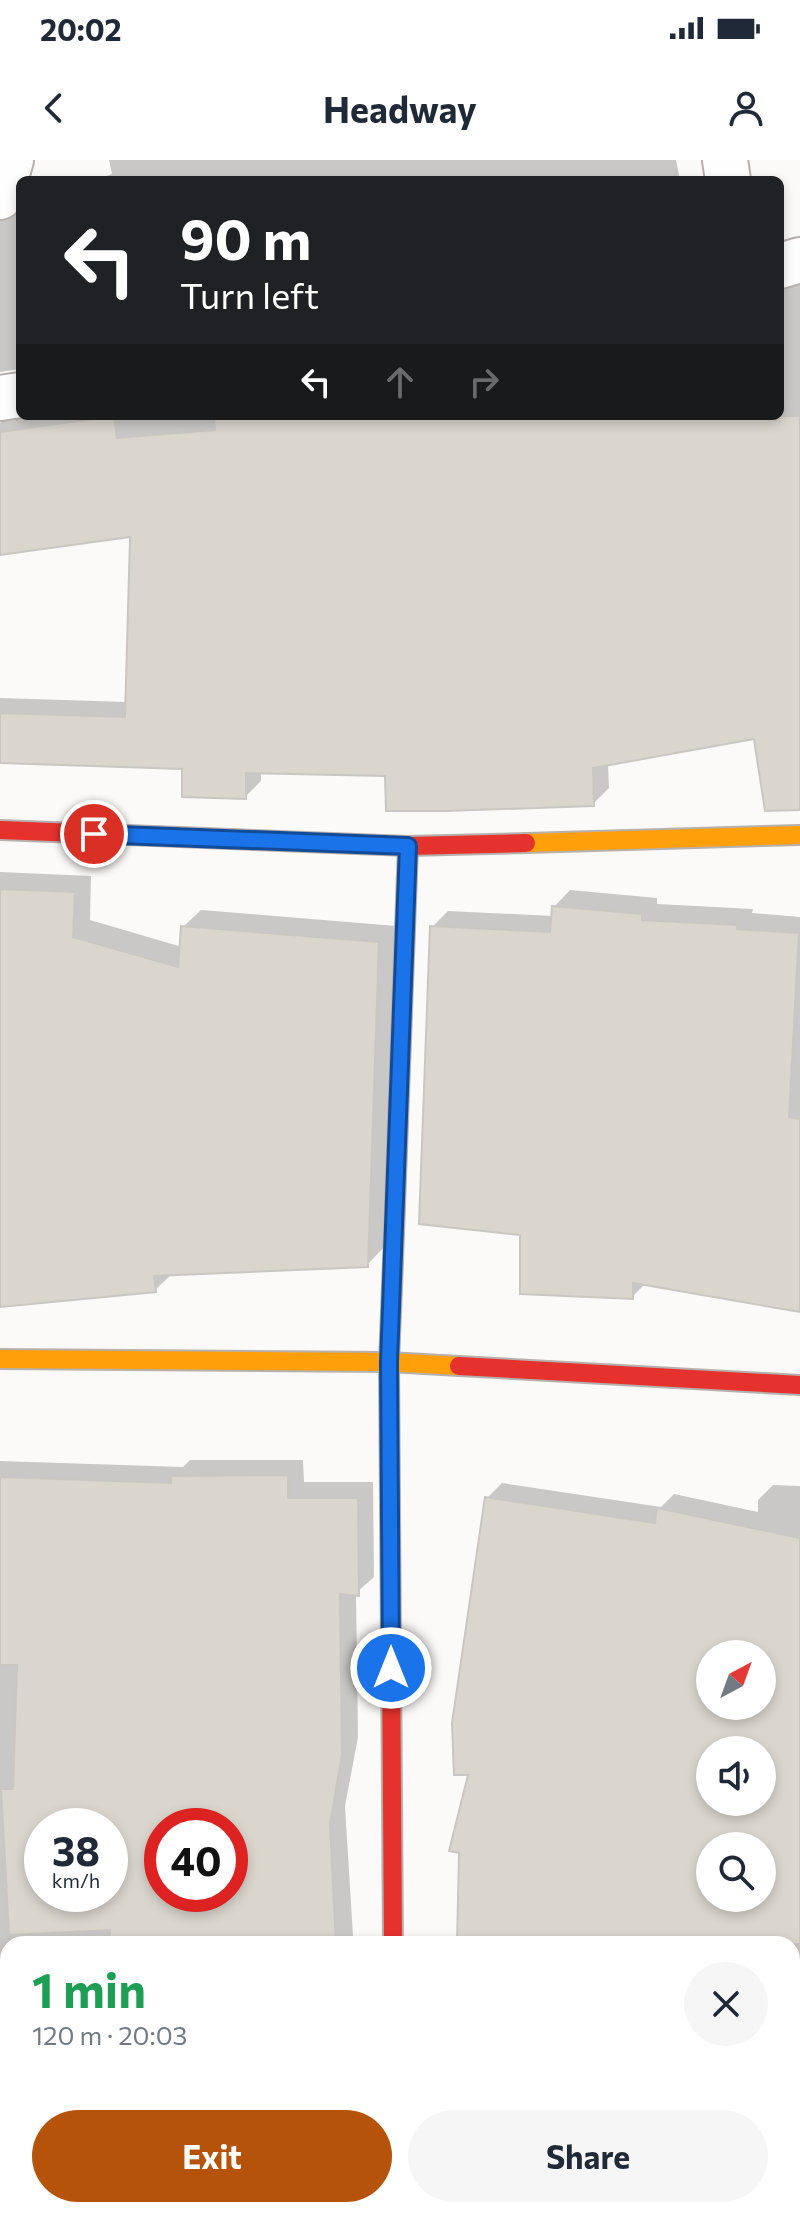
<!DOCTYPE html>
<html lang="en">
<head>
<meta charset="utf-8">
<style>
  :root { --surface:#fff; --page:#f6f6f7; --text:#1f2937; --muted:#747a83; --accent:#b45309 }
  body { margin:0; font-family:Commissioner,sans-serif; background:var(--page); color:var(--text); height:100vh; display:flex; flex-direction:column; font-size:30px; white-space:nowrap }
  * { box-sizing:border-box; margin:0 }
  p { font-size:26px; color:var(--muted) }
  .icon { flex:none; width:44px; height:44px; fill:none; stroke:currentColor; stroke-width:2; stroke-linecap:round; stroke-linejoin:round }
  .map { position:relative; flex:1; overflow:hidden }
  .details { position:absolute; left:0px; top:1776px; width:800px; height:282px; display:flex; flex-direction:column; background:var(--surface); border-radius:24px 24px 0 0; box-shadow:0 4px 12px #0003 }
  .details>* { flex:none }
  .top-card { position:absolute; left:16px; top:16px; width:768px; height:244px; border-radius:12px; box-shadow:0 4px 12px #0003; background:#202124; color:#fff; overflow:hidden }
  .needle { width:52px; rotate:41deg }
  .tools { position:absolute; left:696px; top:1480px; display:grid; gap:16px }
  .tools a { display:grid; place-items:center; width:80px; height:80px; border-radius:50%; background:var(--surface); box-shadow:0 4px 12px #0003; font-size:40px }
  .speed { position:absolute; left:24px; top:1648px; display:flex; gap:16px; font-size:40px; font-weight:700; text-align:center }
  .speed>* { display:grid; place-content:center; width:104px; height:104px; border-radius:50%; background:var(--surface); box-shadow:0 4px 12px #0003; line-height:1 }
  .speed small { font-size:20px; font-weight:400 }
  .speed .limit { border:12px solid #d22; background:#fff; color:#111 }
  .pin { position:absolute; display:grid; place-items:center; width:68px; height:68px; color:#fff; margin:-34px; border:4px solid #fff; border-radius:50%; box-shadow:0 2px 8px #0007 }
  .me { position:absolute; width:88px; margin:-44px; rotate:0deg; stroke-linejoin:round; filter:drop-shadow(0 0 6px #0008) }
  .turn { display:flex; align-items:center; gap:28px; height:168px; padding:0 32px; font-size:36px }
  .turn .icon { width:104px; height:104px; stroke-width:2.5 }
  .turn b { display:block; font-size:56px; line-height:68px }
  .lanes { display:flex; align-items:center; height:76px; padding:0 32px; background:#0003; justify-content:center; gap:40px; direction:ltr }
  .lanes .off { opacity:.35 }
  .round { display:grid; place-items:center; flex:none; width:84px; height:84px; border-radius:42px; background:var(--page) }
  .summary { display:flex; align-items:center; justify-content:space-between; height:136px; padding:0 32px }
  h1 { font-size:48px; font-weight:700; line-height:60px; color:#1e9e55 }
  .button { display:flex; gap:16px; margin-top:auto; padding:16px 32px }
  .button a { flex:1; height:92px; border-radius:48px; background:var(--accent); color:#fff; font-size:32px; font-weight:700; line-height:92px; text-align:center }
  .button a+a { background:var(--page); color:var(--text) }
  .status { display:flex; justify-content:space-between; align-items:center; height:56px; padding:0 40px; background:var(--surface); direction:ltr }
  .status svg { height:22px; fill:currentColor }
  header { display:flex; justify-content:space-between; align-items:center; height:104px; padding:0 32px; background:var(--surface); font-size:36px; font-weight:700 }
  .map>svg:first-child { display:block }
</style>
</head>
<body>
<div class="status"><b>20:02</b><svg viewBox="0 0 49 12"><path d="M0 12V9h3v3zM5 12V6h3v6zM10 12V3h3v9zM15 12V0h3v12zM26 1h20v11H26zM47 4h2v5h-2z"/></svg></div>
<header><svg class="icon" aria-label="back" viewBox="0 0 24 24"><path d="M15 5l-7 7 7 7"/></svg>Headway<svg class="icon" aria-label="person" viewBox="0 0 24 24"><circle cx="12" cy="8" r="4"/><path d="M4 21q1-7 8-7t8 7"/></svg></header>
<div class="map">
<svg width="800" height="2057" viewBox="0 0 800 2057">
  <rect width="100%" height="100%" fill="#fcfaf8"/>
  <path fill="#0003" fill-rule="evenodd" d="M109,0H676L680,20H96L112,14Z
    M20,47V209L0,212V55Z
    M800,115V591L756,577L608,603L609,628L593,644L387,614L261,611V621L245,637L184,607L0,603V538L127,542L132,375L0,393V263L18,247L20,256H780V122Z
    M0,712L91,716L90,760L182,787L183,767L201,750L396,766L384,1087L367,1105L173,1113L155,1130L0,1145Z
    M570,730L657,738V744L753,749L752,753L800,757V1150L646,1123L632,1137L522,1073L432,767L448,751L553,756L554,747Z
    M190,1300H303L304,1322H373L374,1417L356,1433L358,1577L345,1646L353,1776L345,1784H8V1805L0,1804V1301L183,1307ZM42,1666H110V1734H42ZM162,1666H230V1734H162Z
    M502,1323L661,1347L674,1334L758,1352V1340L773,1325L800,1326V2057H464L466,2050H792V1784H459L487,1338ZM710,1494H762V1546H710ZM710,1590H762V1642H710ZM710,1686H762V1738H710Z
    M8,1979V2050H331L332,2057H0V1980Z"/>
  <path fill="#dad5cd" stroke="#cac7c3" stroke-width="2" fill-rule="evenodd" d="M114,256L117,278L215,270L214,256H800V650L765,651L754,579L593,608L594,646L447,651H386L385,616L246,613V639L182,637V609L0,603V553L125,557L130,377L0,395V272Z
    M0,729L75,732L73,777L178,807L181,766L379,782L368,1107L154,1116L156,1132L0,1147Z
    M552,746L642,754V760L737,765V769L799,773L789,957L800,959V1152L633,1123V1139L520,1134V1075L419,1064L430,766L550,772Z
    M288,1315V1338H358L359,1436L340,1434L342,1595L330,1664L336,1784H110V1770L9,1775L1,1629H13L17,1505H0V1317L171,1323V1316ZM42,1666H110V1734H42ZM162,1666H230V1734H162Z
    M485,1337L655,1363L657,1348L800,1378V1784H457L459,1693L449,1691L468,1615H454L452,1563ZM710,1494H762V1546H710ZM710,1590H762V1642H710ZM710,1686H762V1738H710Z"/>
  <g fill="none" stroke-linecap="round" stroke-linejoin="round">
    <g stroke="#b6b1ae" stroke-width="48">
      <path id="street" d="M725,0L728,20
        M0,37L11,0
        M780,106L800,100
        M0,238L20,235
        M0,1887H8
        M396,2050L397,2057"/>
    </g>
    <g stroke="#b6b1ae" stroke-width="22">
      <path id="fast" d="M393,1101L408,686"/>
    </g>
    <g stroke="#b6b1ae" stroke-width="22">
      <path id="slow" d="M526,683L800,675
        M0,1199L389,1202L459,1206"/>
    </g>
    <g stroke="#b6b1ae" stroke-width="22">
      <path id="jam" d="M0,670L408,686L526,683
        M393,1101L389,1202L393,1784
        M459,1206L800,1225"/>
    </g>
    <use href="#street" stroke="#fffefe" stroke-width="44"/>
    <use href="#fast" stroke="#30b455" stroke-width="18"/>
    <use href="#slow" stroke="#ff9f0a" stroke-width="18"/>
    <use href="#jam" stroke="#e5322d" stroke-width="18"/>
  </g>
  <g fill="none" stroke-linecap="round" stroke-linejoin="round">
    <g stroke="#114b97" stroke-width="20">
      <path id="route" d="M94,674L408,686L389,1202L391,1508"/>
    </g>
    <use href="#route" stroke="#1a73e8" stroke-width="14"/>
  </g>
</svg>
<div class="tools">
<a><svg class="needle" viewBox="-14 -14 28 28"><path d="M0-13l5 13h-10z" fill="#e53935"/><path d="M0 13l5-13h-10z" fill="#747a83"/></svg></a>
<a><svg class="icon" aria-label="sound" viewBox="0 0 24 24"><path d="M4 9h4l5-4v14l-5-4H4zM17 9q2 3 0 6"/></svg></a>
<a><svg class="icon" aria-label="search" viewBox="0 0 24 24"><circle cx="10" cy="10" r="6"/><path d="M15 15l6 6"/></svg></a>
</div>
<div class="speed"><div>38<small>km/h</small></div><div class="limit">40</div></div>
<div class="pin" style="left:94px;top:674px;background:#d93025"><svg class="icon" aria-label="arrive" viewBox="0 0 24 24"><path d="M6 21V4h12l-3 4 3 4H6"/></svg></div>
<svg class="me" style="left:391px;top:1508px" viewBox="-20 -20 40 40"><circle r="17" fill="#1a73e8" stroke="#fff" stroke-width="3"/><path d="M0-11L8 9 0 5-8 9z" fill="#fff"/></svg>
<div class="top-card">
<div class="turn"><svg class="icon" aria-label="left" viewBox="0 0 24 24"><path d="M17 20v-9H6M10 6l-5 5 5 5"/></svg><div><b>90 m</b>Turn left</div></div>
<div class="lanes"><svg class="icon" aria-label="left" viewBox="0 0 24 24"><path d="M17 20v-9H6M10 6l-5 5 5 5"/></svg><svg class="icon off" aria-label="ahead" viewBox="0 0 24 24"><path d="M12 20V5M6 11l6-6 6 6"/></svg><svg class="icon off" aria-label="right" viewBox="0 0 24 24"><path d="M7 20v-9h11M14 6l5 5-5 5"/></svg></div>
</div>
<section class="details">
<div class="summary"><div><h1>1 min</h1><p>120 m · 20:03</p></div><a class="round"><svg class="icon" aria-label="close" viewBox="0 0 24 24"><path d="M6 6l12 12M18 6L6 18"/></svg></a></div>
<div class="button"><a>Exit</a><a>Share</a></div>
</section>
</div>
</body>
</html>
